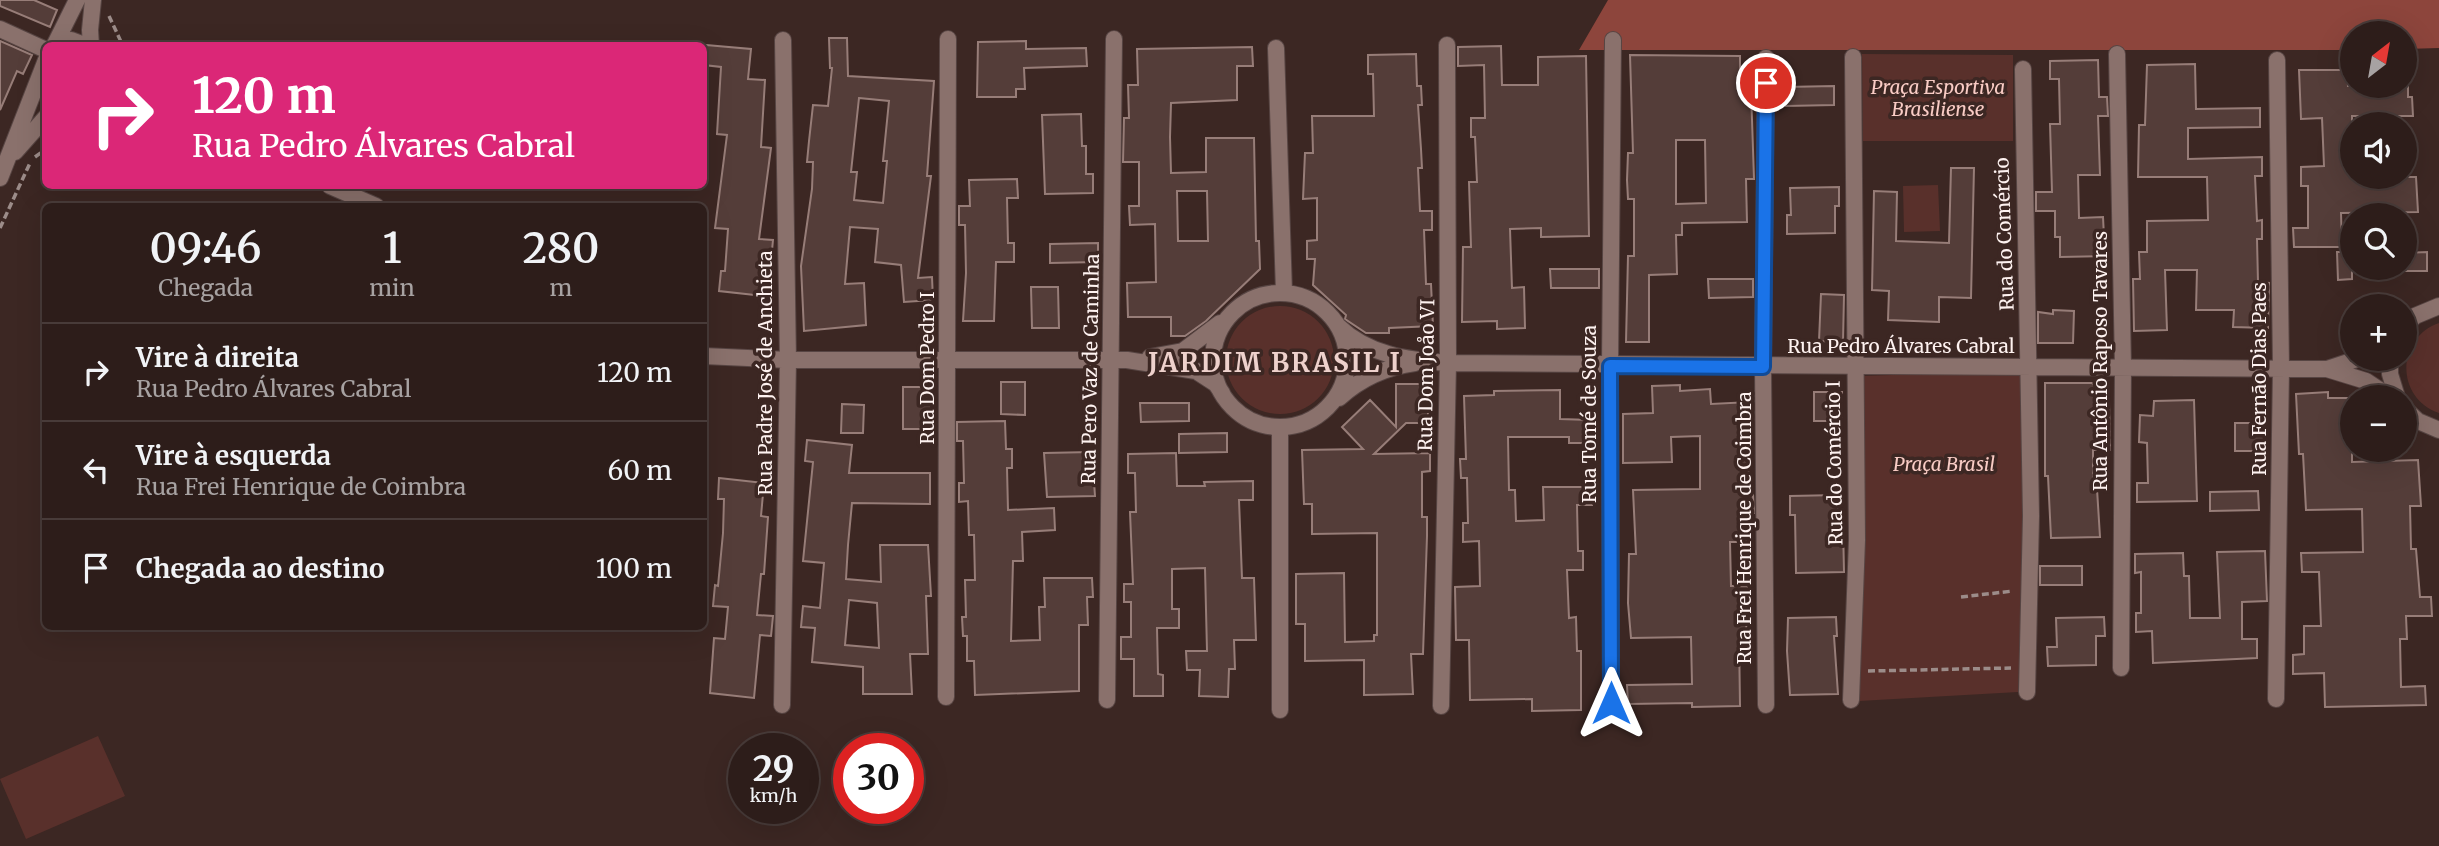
<!DOCTYPE html>
<html lang="pt">
<head>
<meta charset="utf-8">
<style>
  :root { --surface:#2d1d1a; --page:#352623; --text:#f1f3f6; --muted:#a7a2a2; --line:#483b39 }
  body { margin:0; font-family:Merriweather,serif; background:var(--page); color:var(--text); height:100vh; display:flex; flex-direction:column; font-size:26px; white-space:nowrap }
  * { box-sizing:border-box; margin:0 }
  p { font-size:23px; color:var(--muted) }
  .icon { flex:none; width:38px; height:38px; fill:none; stroke:currentColor; stroke-width:2; stroke-linecap:round; stroke-linejoin:round }
  .map { position:relative; flex:1; overflow:hidden }
  .panel { position:absolute; left:42px; top:203px; width:665px; height:427px; display:flex; flex-direction:column; background:var(--surface); border-radius:10px; box-shadow:0 7px 28px #0002,0 0 0 2px var(--line) }
  .panel>* { flex:none }
  .hud { position:absolute; left:42px; top:42px; width:665px; height:147px; border-radius:10px; box-shadow:0 7px 28px #0002,0 0 0 2px var(--line); background:#db2777; color:#fff; overflow:hidden }
  .needle { width:46px; rotate:31deg }
  .fabs { position:absolute; left:2340px; top:21px; display:grid; gap:14px }
  .fabs a { display:grid; place-items:center; width:77px; height:77px; border-radius:50%; background:var(--surface); box-shadow:0 7px 28px #0002,0 0 0 2px var(--line); font-size:35px }
  .speed { position:absolute; left:728px; top:733px; display:flex; gap:14px; font-size:35px; font-weight:700; text-align:center }
  .speed>* { display:grid; place-content:center; width:91px; height:91px; border-radius:50%; background:var(--surface); box-shadow:0 7px 28px #0002,0 0 0 2px var(--line); line-height:1 }
  .speed small { font-size:18px; font-weight:400 }
  .speed .limit { border:10px solid #d22; background:#fff; color:#111 }
  .pin { position:absolute; display:grid; place-items:center; width:60px; height:60px; color:#fff; margin:-30px; border:4px solid #fff; border-radius:50%; box-shadow:0 2px 7px #0007 }
  .me { position:absolute; width:77px; margin:-38px; rotate:0deg; stroke-linejoin:round; filter:drop-shadow(0 0 5px #0008) }
  .turn { display:flex; align-items:center; gap:24px; height:147px; padding:0 35px; font-size:32px }
  .turn .icon { width:91px; height:91px; stroke-width:2.5 }
  .turn b { display:block; font-size:49px; line-height:60px }
  .eta { display:flex; justify-content:space-evenly; align-items:center; height:119px; text-align:center }
  .eta b { font-size:42px; font-weight:600; line-height:49px }
  ul { padding:0; list-style:none }
  li { display:flex; align-items:center; gap:21px; height:98px; padding:0 35px; border-top:2px solid var(--line) }
  li div { flex:1 }
  li b { display:block; font-size:26px }
  li em { font-style:normal }
  .map>svg:first-child { display:block }
</style>
</head>
<body>
<div class="map">
<svg width="2439" height="846" viewBox="0 0 2439 846">
  <rect width="100%" height="100%" fill="#3c2723"/>
  <path fill="#59302b" d="M1862,54L2013,55V141H1863Z
    M1938,185L1940,231L1904,232L1903,186Z
    M1226 360a54 54 0 1 1 108 0a54 54 0 1 1-108 0Z
    M2439,323V413C2395,398 2396,338 2439,323Z
    M1954,373H2024L2025,517L2018,692L1859,701L1862,539L1860,376Z
    M98,736L125,796L26,839L0,779Z"/>
  <path fill="#8d453c" d="M1608,0H2439V48L2405,49L2404,33H2352V50H1579Z"/>
  <path fill="#543d39" stroke="#977d78" stroke-width="2" fill-rule="evenodd" d="M0,0H34L57,10L50,27L0,6Z
    M829,38H847L848,76L934,81L927,176H931L918,278L932,277L933,300L904,302L901,265L875,262L878,229L850,227L845,284L864,283L866,325L804,331L801,266L812,189L813,162H807L809,141L813,105L828,106L832,68H830ZM859,98L889,101L883,161H887L883,203L854,200L857,172H851Z
    M0,41L32,55L23,74L17,71L0,110Z
    M1026,41V49L1086,48L1087,66L1024,68L1025,89H1016V97H977L978,42Z
    M706,45L751,49L748,79L765,80L761,147L771,148L759,239L773,240L771,261L767,260L764,296L719,291L721,271H725L728,229L715,228L727,135L717,134L721,67L704,65Z
    M1501,46L1502,85H1538V57L1586,56L1589,236L1541,237V228L1510,229L1512,288L1524,287L1525,328L1497,329V321L1462,322L1463,247H1471L1469,182H1477L1475,137H1471V118H1485L1484,65L1458,66V47Z
    M1252,47L1253,66H1237V100L1171,103L1170,137L1171,173L1206,172V138H1254L1256,241H1259L1260,269L1206,321L1185,336H1171V317H1128L1127,283L1156,282L1155,224L1130,225L1129,206H1139V162H1123L1124,118H1129L1128,85H1138L1137,49ZM1177,191H1207L1208,241H1178Z
    M1416,54L1417,86H1421L1422,105H1418L1421,149L1422,168H1418L1420,211H1432V230H1424L1426,284H1431L1433,326L1389,328V333H1366L1345,319L1346,315L1313,285L1315,259H1307V241L1317,240V198L1303,199L1305,153H1313L1312,116H1374L1373,74H1368V55Z
    M1630,55L1740,56V91L1751,90L1754,179H1746L1747,222L1682,223V235H1676L1677,274L1649,275V342H1626L1628,256H1634V199H1628L1627,180L1628,153H1633ZM1676,140H1705L1706,203L1676,204Z
    M2098,60L2099,97H2107L2108,116H2098L2100,175H2078L2079,218L2103,217L2104,237H2108V256L2060,257V237H2055V211H2036V192H2052L2050,124H2060L2059,79H2050V61Z
    M2195,64L2196,109L2260,108V127L2188,128V159L2262,157V176H2255L2257,221L2262,220V239H2257L2258,282L2269,283L2268,328L2233,327L2234,310H2196L2197,270H2165L2167,330L2134,331L2133,279H2140L2139,252H2147V221L2208,220L2207,177H2138L2139,125H2145L2147,65Z
    M2299,70H2347L2348,86H2408V97H2412L2413,116H2352V177H2416L2418,212L2341,213L2342,247H2294L2293,228H2308V186H2301V167L2324,166L2322,118L2301,119Z
    M1834,86V105L1786,106L1785,87Z
    M1081,114L1082,146H1086V174H1093V193L1045,194L1042,115Z
    M1951,168H1974L1971,298L1939,297V322L1888,320L1889,291L1872,290L1874,191L1897,192L1896,241L1949,243Z
    M1017,179L1018,198H1007L1008,243H1014V262H996L994,321H963L966,273L965,225H959V206H970L969,180Z
    M1839,187V206H1835V233L1787,234V215H1791L1790,188Z
    M1098,243V262L1050,263V244Z
    M2337,252H2352V279L2338,280Z
    M2427,252V271H2404V253Z
    M1550,269H1599V288H1551Z
    M1708,279H1753V297L1709,298Z
    M1031,287H1058L1059,328H1032Z
    M1821,294L1844,295L1843,342L1819,341Z
    M2053,310L2074,311L2073,343H2038V312L2053,314Z
    M1001,382H1025V415L1001,414Z
    M2045,383H2092L2109,401L2110,450H2093V489H2097L2100,537L2051,538L2048,476H2045Z
    M1396,384H1428V423H1406L1374,454L1430,453V471L1422,472V517H1427V536L1423,654H1411L1413,694L1364,695V660L1305,661V624H1296V574L1344,573L1345,642L1374,641V635H1377V533L1312,534V504H1304L1302,450L1363,449L1342,427L1370,400L1396,427Z
    M1680,385V391L1710,389L1711,404L1750,402L1752,448L1748,449L1749,494H1753L1754,513H1746V542H1730L1731,586H1748L1746,635H1739L1740,706L1692,707V703L1628,704L1627,685L1692,684L1691,637L1631,638L1628,603L1629,554H1636L1633,490L1700,489V436L1671,437L1672,462L1623,463V414L1653,413L1652,386Z
    M903,387H933V429H903Z
    M1560,390V419L1591,420V443H1569V437H1508L1509,490H1515L1516,521L1544,520L1543,487H1590L1591,491L1592,505H1577L1578,551H1583V570H1567L1569,618L1576,617L1577,651H1581V710L1532,711V699L1470,700L1469,640H1456L1455,587L1480,586L1479,541L1463,542V523H1468L1467,478H1461L1460,459H1466L1464,396L1494,395V391Z
    M1814,392H1842V421H1814Z
    M2328,392V398H2352V462L2418,460L2421,506H2410L2411,549H2416L2420,597H2431L2432,616H2406L2407,639H2400L2401,687L2425,686L2426,705L2325,707L2324,673L2293,674V655L2304,654V626H2321L2319,572H2302L2301,553L2363,552L2362,509L2306,510L2303,454H2299L2296,394Z
    M2194,400L2197,501L2137,502V483H2148L2147,443L2139,442L2140,415L2153,416L2154,401Z
    M1140,403H1189V421L1141,422Z
    M842,404L864,405L863,433H841Z
    M1005,421L1006,449H1012V468H1007L1008,510L1054,508L1055,530L1022,532L1023,561H1013L1011,641L1040,640L1039,607H1045L1044,578H1092L1093,597H1087L1088,625H1079V691L975,695L974,661H967V636H963L962,617H966L965,580H975L974,535H969L968,501L959,502V483H964L963,441H957V422Z
    M2235,423H2266V451H2235Z
    M1227,433V452L1179,453V434Z
    M807,440L852,445L849,473H930V504L852,503L848,545L846,579L881,582L880,545H928L931,596H926L928,654H910L912,694H863V667L812,662L815,628L801,627L803,606L820,608L824,563L803,561L813,462L805,461ZM849,600L877,603L879,648L845,645Z
    M1092,452L1095,496L1047,497L1044,453Z
    M1176,453L1177,486H1205L1204,482L1253,481V500H1239L1242,578H1254L1256,640H1234L1235,669H1229L1228,697L1199,696L1200,670H1187L1186,651H1207L1205,568L1172,569V609H1179V628H1157L1158,674L1163,675V696H1134V659H1121V637H1131V602H1124V584H1133L1130,512H1136L1135,473H1128V454Z
    M719,478L764,483L761,516L768,517L764,574H761L757,615L773,616L771,636L760,635L754,698L710,693L714,638L725,639L728,607L713,606L715,585L718,586L723,533L724,499H718Z
    M2258,491L2259,510L2210,511V492Z
    M1838,495V525H1843L1844,572L1796,573L1795,515H1790V496Z
    M2265,551L2267,601L2242,602V639H2257V658L2153,663L2152,631L2136,632V613H2141V572L2135,573V554L2183,553L2184,576H2189L2190,618H2220L2217,552Z
    M2040,566H2082V585H2040Z
    M1836,617L1837,636H1834L1838,694L1790,695L1787,651L1788,618Z
    M2104,617L2105,636H2096V665L2048,666L2047,647H2057L2056,618Z"/>
  <g fill="none" stroke-linecap="round" stroke-linejoin="round">
    <g stroke="#574543" stroke-width="18">
      <path id="minor" d="M0,29L46,50
        M54,46L77,0
        M55,46L71,40L87,46
        M91,46L90,30L93,0
        M1276,48L1284,292
        M2117,54L2123,367L2121,668
        M2023,69L2031,516L2027,692
        M15,152L46,117
        M0,178L46,60
        M330,186L376,206
        M1213 360a67 67 0 1 1 134 0a67 67 0 1 1-134 0Z
        M1338,326C1368,355 1407,360 1448,363L2327,369L2366,381L2390,397
        M2404,327L2415,316L2439,306
        M704,356L788,360H1127L1196,371L1216,384L1222,393
        M1150,357L1183,351L1220,323
        M2390,359V374L2397,397
        M2327,369L2357,359
        M1339,398C1361,378 1385,367 1415,363
        M2404,408L2418,421L2439,430
        M946,697L948,39
        M2276,699L2281,368L2277,60
        M1107,700L1114,39
        M1851,700L1857,540L1853,57
        M1611,703L1610,366L1613,40
        M782,705L788,360L783,40
        M1766,705L1763,367L1766,58
        M1441,706L1448,363L1447,45
        M1280,710V427"/>
    </g>
    <path stroke="#9c8c89" stroke-width="3.5" stroke-dasharray="7 3.5" stroke-linecap="butt" d="M109,16L123,46
      M35,157L46,149
      M0,228L30,163
      M1961,597L2013,591
      M1868,671L2011,668"/>
    <use href="#minor" stroke="#8a716c" stroke-width="16"/>
  </g>
  <g fill="none" stroke-linecap="round" stroke-linejoin="round">
    <g stroke="#114b97" stroke-width="18">
      <path id="route" d="M1611,703L1610,366L1763,367L1766,83"/>
    </g>
    <use href="#route" stroke="#1a73e8" stroke-width="12"/>
  </g>
  <g text-anchor="middle" stroke-width="7" stroke-linejoin="round" paint-order="stroke">
    <g font-size="19" font-style="italic" fill="#f9ccc5" stroke="#3c2723">
      <text x="1938" y="94">Praça Esportiva<tspan x="1938" dy="22">Brasiliense</tspan></text>
      <text x="1944" y="471">Praça Brasil</text>
    </g>
    <g font-size="19" fill="#fef2f0" stroke="#3c2723">
      <text transform="translate(2004 234) rotate(-92)" y="7">Rua do Comércio</text>
      <text x="1901" y="353">Rua Pedro Álvares Cabral</text>
      <text transform="translate(2100 361) rotate(-90)" y="7">Rua Antônio Raposo Tavares</text>
      <text transform="translate(927 368) rotate(-90)" y="7">Rua Dom Pedro I</text>
      <text transform="translate(1090 369) rotate(-89)" y="7">Rua Pero Vaz de Caminha</text>
      <text transform="translate(765 373) rotate(-90)" y="7">Rua Padre José de Anchieta</text>
      <text transform="translate(1426 375) rotate(-89)" y="7">Rua Dom Joåo VI</text>
      <text transform="translate(2259 379) rotate(-90)" y="7">Rua Fernão Dias Paes</text>
      <text transform="translate(1589 414) rotate(-90)" y="7">Rua Tomé de Souza</text>
      <text transform="translate(1834 463) rotate(-91)" y="7">Rua do Comércio I</text>
      <text transform="translate(1744 528) rotate(-90)" y="7">Rua Frei Henrique de Coimbra</text>
    </g>
    <g font-size="26" font-weight="bold" letter-spacing="2" fill="#eed1cc" stroke="#3c2723">
      <text x="1275" y="372">JARDIM BRASIL I</text>
    </g>
  </g>
</svg>
<div class="fabs">
<a><svg class="needle" viewBox="-14 -14 28 28"><path d="M0-13l5 13h-10z" fill="#e53935"/><path d="M0 13l5-13h-10z" fill="#a7a2a2"/></svg></a>
<a><svg class="icon" aria-label="sound" viewBox="0 0 24 24"><path d="M4 9h4l5-4v14l-5-4H4zM17 9q2 3 0 6"/></svg></a>
<a><svg class="icon" aria-label="search" viewBox="0 0 24 24"><circle cx="10" cy="10" r="6"/><path d="M15 15l6 6"/></svg></a>
<a>+</a>
<a>−</a>
</div>
<div class="speed"><div>29<small>km/h</small></div><div class="limit">30</div></div>
<div class="pin" style="left:1766px;top:83px;background:#d93025"><svg class="icon" aria-label="arrive" viewBox="0 0 24 24"><path d="M6 21V4h12l-3 4 3 4H6"/></svg></div>
<svg class="me" style="left:1611px;top:703px" viewBox="-20 -20 40 40"><path d="M0-17L14 15 0 8-14 15z" fill="#1a73e8" stroke="#fff" stroke-width="4"/></svg>
<div class="hud">
<div class="turn"><svg class="icon" aria-label="right" viewBox="0 0 24 24"><path d="M7 20v-9h11M14 6l5 5-5 5"/></svg><div><b>120 m</b>Rua Pedro Álvares Cabral</div></div>
</div>
<section class="panel">
<div class="eta">
<div><b>09:46</b><p>Chegada</p></div>
<div><b>1</b><p>min</p></div>
<div><b>280</b><p>m</p></div>
</div>
<ul>
<li><svg class="icon" aria-label="right" viewBox="0 0 24 24"><path d="M7 20v-9h11M14 6l5 5-5 5"/></svg><div><b>Vire à direita</b><p>Rua Pedro Álvares Cabral</p></div><em>120 m</em></li>
<li><svg class="icon" aria-label="left" viewBox="0 0 24 24"><path d="M17 20v-9H6M10 6l-5 5 5 5"/></svg><div><b>Vire à esquerda</b><p>Rua Frei Henrique de Coimbra</p></div><em>60 m</em></li>
<li><svg class="icon" aria-label="arrive" viewBox="0 0 24 24"><path d="M6 21V4h12l-3 4 3 4H6"/></svg><div><b>Chegada ao destino</b></div><em>100 m</em></li>
</ul>
</section>
</div>
</body>
</html>
